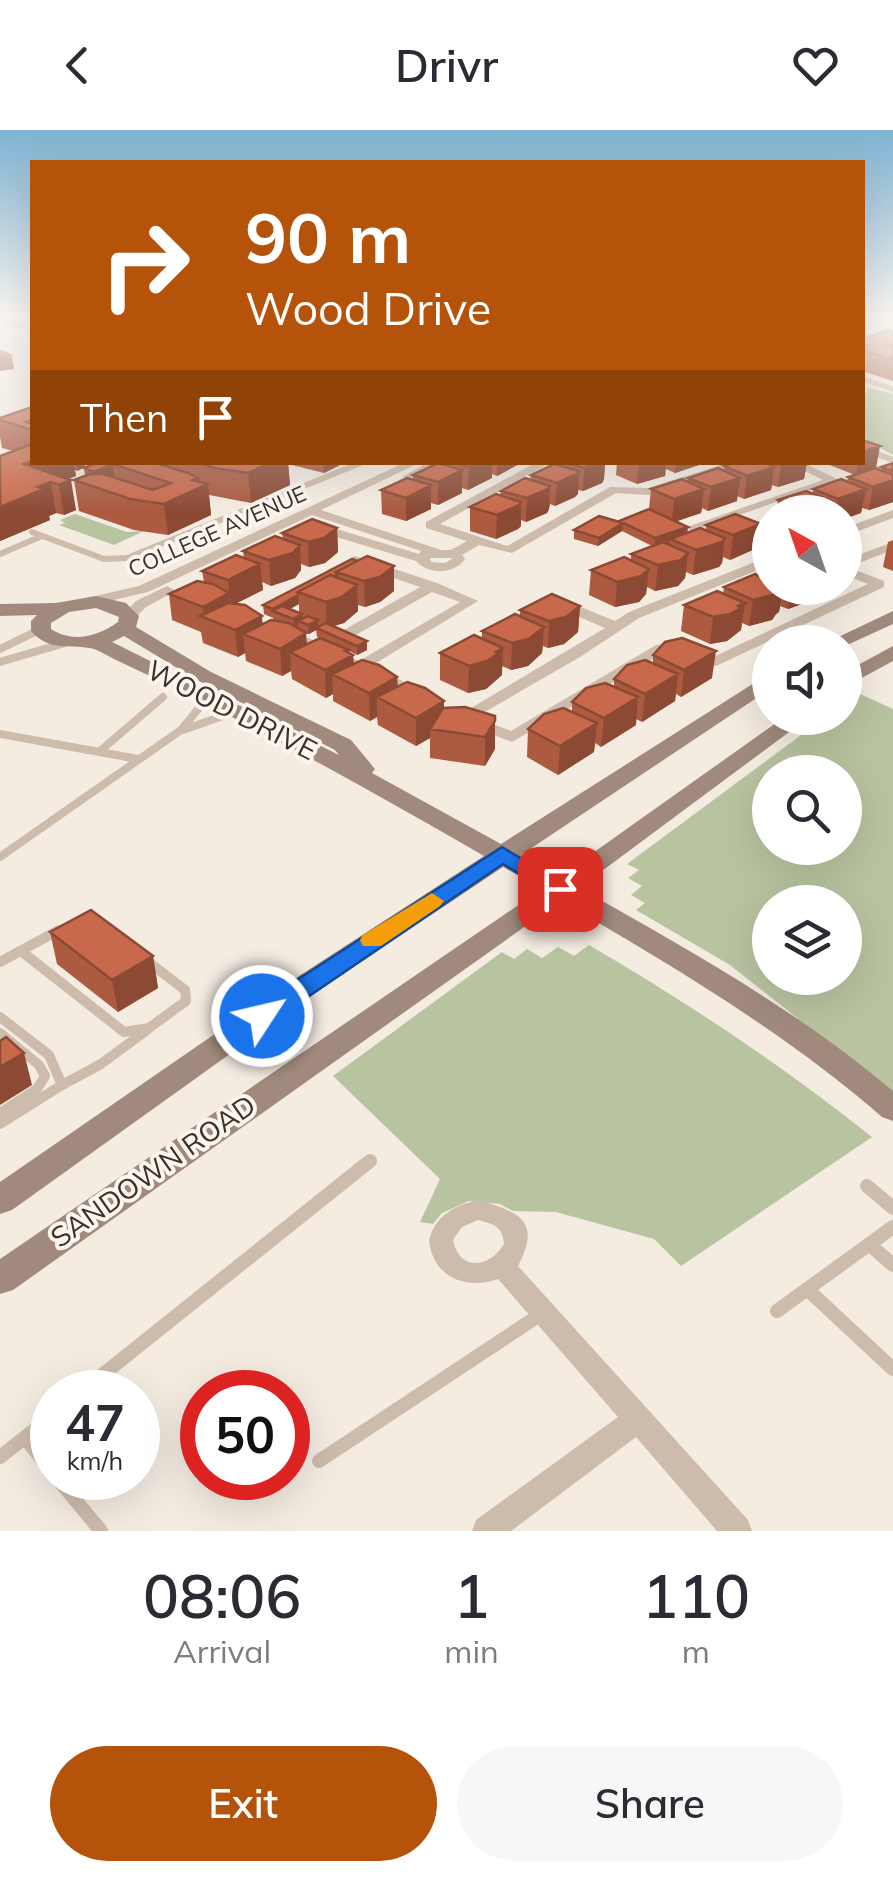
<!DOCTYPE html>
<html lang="en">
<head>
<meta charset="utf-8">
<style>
  :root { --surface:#fff; --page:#f7f7f7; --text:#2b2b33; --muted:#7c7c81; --accent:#b45309 }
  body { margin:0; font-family:Mulish,sans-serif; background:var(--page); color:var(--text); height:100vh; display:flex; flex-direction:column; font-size:38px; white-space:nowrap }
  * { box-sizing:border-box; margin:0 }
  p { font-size:32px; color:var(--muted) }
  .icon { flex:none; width:55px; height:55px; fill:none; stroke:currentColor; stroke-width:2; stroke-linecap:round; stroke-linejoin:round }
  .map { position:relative; height:1401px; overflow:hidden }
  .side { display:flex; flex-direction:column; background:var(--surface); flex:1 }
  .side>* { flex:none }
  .top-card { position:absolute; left:30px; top:30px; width:835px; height:305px; border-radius:0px; box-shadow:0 10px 40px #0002; background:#b45309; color:#fff; overflow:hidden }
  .needle { width:65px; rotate:320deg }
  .buttons { position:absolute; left:752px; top:365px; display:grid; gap:20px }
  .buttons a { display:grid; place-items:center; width:110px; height:110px; border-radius:50%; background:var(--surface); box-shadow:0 10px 40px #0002; font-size:50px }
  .speed { position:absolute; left:30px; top:1240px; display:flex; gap:20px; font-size:50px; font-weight:700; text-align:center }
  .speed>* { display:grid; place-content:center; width:130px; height:130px; border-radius:50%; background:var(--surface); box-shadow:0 10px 40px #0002; line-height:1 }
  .speed small { font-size:25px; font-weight:400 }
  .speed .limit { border:15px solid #d22; background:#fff; color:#111 }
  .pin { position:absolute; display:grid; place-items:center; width:85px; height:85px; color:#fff; margin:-42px; border-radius:20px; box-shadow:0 5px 15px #0006 }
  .me { position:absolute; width:110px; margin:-55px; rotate:55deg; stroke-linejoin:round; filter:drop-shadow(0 0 8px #0008) }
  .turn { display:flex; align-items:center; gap:35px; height:210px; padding:0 50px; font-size:45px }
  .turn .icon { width:130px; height:130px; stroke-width:2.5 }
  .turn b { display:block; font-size:70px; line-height:85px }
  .then { display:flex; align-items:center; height:95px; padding:0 50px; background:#0003; gap:20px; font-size:38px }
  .eta { display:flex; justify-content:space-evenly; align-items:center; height:170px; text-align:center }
  .eta b { font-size:60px; font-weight:600; line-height:70px }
  .cta { display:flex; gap:20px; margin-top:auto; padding:20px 50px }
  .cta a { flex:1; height:115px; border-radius:60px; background:var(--accent); color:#fff; font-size:40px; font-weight:600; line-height:115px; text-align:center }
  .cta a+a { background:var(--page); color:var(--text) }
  header { display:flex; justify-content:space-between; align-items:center; height:130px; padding:0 50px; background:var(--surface); font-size:45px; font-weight:600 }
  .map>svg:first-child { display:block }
</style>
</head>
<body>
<header><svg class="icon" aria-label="back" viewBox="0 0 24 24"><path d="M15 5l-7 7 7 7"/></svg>Drivr<svg class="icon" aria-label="heart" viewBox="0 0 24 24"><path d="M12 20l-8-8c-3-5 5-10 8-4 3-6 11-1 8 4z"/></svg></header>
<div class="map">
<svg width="893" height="1401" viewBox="0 0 893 1401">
  <rect width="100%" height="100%" fill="#f4ebe1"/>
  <path fill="#b8c4a0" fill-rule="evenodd" d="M870,258L893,264V325L863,309L862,264L868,262L864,259Z
    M75,384L127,402L144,401L114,415L59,395L65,393L60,390Z
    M858,563L893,579V964L730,835L636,780L645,773L631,765L642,756L628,748L639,740L627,734L824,588L830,594L845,588V571ZM770,642H845V718H770ZM770,772H845V848H770Z
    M589,815C688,873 782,935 872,1007L681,1136L654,1109L556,1082L513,1081L500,1074L469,1071L442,1083L433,1094L420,1092L440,1049L333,946L502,822L514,829L527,819L542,828L558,817L574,826Z"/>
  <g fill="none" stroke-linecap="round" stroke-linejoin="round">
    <path stroke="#cdbbac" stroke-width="5" d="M0,190L32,199
      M862,249L893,259
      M862,319L882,326"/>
    <path stroke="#cdbbac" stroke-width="6" d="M875,323L893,330
      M32,402L104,429L127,428L363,332
      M0,424L42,406
      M32,504L40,500"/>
    <path stroke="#cdbbac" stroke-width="8" d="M0,519L37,501
      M0,532L65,513
      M183,600L234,582
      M0,604L138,629
      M100,621L163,567
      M0,727L181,600L208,567"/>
    <path stroke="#cdbbac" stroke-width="10" d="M21,821L124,902L149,898L186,871L185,860L146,830
      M0,832L59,800
      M0,887L49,925L62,955L0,994
      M0,903L39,935L45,946L37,959L0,983
      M62,955L101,934L147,900"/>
    <path stroke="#cdbbac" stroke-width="14" d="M867,1056L893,1078
      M869,1114L893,1135
      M807,1159L893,1239
      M777,1181L893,1097
      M81,1262L370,1031
      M25,1308L52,1342
      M0,1327L52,1286
      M319,1331L541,1184
      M57,1348L101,1401"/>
    <path fill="#cdbbac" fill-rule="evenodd" d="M879,186H893V192L880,188Z
      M406,332H421L321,380L441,420H451L467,411L426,398V392L537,332H551L440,394L507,416L610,357L648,358L730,332H748L649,365L616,363L512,423L479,415L462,425L465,429C453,445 429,445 416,431L313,400L311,397L317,393L419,424L421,421L312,385L148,462L87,476L80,472L82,469L139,456ZM430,428H451L452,429L445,433L431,432Z
      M429,332H444L412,349L402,347Z
      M787,332H802L839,350L694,401L684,398L823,350Z
      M893,380V388L845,406V398Z
      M738,391L770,404V412L734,398V392Z
      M893,412V420L848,437L884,451V457L716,536H706L665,522L512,612L470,596L468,593L470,590L464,592L456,587L605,498L556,477V471H566L615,491L629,482L770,426V435L639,488L580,527L471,590H482L511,601L656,515L670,513L711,528L868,454L845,445V430Z
      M355,426L437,453L478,471L371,536L426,562L429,565L426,568H416L279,503L286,499L291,500L359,531L460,472L432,462L354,506H344V500L420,457L356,435L333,444L327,440Z
      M167,456L174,460L172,463L146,477L134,489H124L122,486L136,471Z
      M478,1070C519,1082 542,1090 518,1136L748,1390L752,1401H717L636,1307L511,1401H472L476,1390L618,1287L498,1149C466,1160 433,1148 429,1110C436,1085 454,1076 478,1070ZM478,1090C493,1094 503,1096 504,1114C490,1138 459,1142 453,1110L462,1097Z"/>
    <path fill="#a18a7d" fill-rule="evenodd" d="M96,466L126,473L139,486L136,497L211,542L351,610L375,639L372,643L501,714L770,543V559L521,725L559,747L783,588H808L579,758C688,819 797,880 893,961V991L882,987C784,902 673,836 561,771L13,1160L0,1164V1129L542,759L503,737L319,860L12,1080L0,1084V1052L299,846L484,726C363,656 241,588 114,529C108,526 100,521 94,519C71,513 50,523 31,501V491L37,485L0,486V474L56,473ZM96,478L119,487L118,492C97,507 73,513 51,499V493L69,482ZM124,506L197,550L335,620L339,625L112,512Z
      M893,481V494L845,516V512H828Z
      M893,516V531L845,557V542Z"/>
  </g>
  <path fill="#ac5a40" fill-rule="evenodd" d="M893,201V251L862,241V209Z
    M32,277V332H84L85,337L77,341L75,340L76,346L68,349L76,380L64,385L56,383L49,386L50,390L0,411V326L13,321L2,318L0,307V288Z
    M98,332L158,334V332H346L324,343L288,334L290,355L251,373L209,365L211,385L168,405L134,400L79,381L74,350L85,346L84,338Z
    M444,332H519V334L497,346L492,344V348L468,360L462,358V363L438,375L431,373V379L406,391L382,384L381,360L413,350V345L444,335Z
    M559,332H605L604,349L602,353L583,361L578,360L575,367L555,376L550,374L549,379L547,383L526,392L521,390V396L518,399L496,409L470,401V377L500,365L501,361L530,350L531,345L558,335Z
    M617,332H703L702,334L675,343L666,339L665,346L637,354L616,345Z
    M736,332H807L804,349L778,357L772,355L771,360L744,369L737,366V371L708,381L702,378L701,383L675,391L687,403L706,400V395L735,384L757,418L730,430L723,427L722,433L719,437L693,445L686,442L685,448L678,456L655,461L647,457L646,464L639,472L615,477L589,465L591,440L631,430V424L652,416L622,401L598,416L574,409V400L619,392L649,379L651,359L688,352V348L724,341V336Z
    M828,332H862L881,341V337L893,333V372L869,380L862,378L861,383L776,382L778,370L813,363V359L847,352L848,347L855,345L827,334Z
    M337,398L338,422L325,433L309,437L301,434V440L295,448L271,456L262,452L263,460L235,474L262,494L274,490L273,488L264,484L263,475L357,431L394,436V461L380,472L365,477L358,475V481L344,493L333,496L367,511V520L357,525L349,521V523L353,525L354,533L397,547L398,557L444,578L495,591V619L485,636L430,628V608L416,616L378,595L377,587L370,591L333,571V564L326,568L292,549L291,541L282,546L246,531L245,523L238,527L203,513L201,502L172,490L169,464L204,452L202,441L244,428L243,421L283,409L282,403ZM299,474V483L290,479ZM316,500L317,507L320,508L307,514L305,503L309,504Z
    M893,410V441L883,437L888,412Z
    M770,438V458H837L823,462L817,460L816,466L813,467V470L788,479L780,476L779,482L776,484L772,490L749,496L742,493L741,500L727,511L710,514L681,501L684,475L723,464L724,457L762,447L763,441Z
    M580,476L578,502L564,514L548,518L543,516L542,523L528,536L511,540L502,536V545L486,559L468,563L440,550V523L482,509V501L520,486V480Z
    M653,525L712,548L681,567L676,564L675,571L642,592L636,589V595L601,617L595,613L594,622L558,645L527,627L528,599L572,582V572L614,557V549L653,533Z
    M50,802L153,826L158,858L118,882L57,834Z"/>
  <path fill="#8c4a34" d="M12,226L14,239L0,241V227Z
    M880,316L876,339L856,346L858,332H862V322Z
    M32,331V332H73L76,346L56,354L51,352L56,383L49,386L50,390L0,411V377L24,334Z
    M76,332H84L85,337L77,341Z
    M272,332H288L290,355L251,373L248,343Z
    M323,332H346L324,343Z
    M478,332H492V348L468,360L469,337Z
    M497,332H519V334L497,346Z
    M597,332H605L604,349L602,353L583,361L584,338Z
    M639,332H666L665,346L637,354Z
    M676,332H703L702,334L675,343Z
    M788,332H807L804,349L778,357L781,334Z
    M113,334L117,364L97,358L94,342Z
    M774,337L771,360L744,369L747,346Z
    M462,340V363L438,375V352Z
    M579,341L578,364L575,367L555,376L557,353Z
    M198,348L200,358L208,354L211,385L168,405L164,374L193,350Z
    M740,348L737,371L708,381L711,357Z
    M71,350L76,380L64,385L59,355Z
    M893,350V372L869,380L873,357Z
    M431,355V379L406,391V368Z
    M550,356L549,379L547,383L526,392L527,368Z
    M704,359L701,383L672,393L674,369Z
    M866,359L861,383L845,389V382H836L838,369Z
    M831,371L829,382H802V381Z
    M521,372V396L518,399L496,409L497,385Z
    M623,393L622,401L598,416L599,408Z
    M761,394L757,418L730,430L733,405Z
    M688,397L687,406L670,409L669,412L654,417L655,408Z
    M337,398L338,422L325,433L309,437L308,412Z
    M725,408L722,433L719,437L693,445L696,420Z
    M300,415L301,440L295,448L271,456L269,430Z
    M688,423L685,448L678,456L655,461L658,435Z
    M855,425L850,450L845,454V431Z
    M260,434L263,460L231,476L228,450Z
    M394,436V461L380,472L365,477L364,451Z
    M649,439L646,464L639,472L615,477L617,452Z
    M357,455L358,481L344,493L327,498L326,472Z
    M781,458H783L779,482L776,484L772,490L749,496L753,470Z
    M791,458H817L816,466L813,467V470L788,479Z
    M229,463L231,489L204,488L203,477Z
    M298,465L299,474L280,484L273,481V479Z
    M745,473L741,500L727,511L710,514L713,487Z
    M580,476L578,502L564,514L548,518L549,491Z
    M302,484L303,493L298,491V496L294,498L293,489Z
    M262,486L264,512L243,504L245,523L238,527L235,500Z
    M318,490V499L316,498V500L309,504L308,495Z
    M544,497L542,523L528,536L511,540L512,513Z
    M306,503L308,530L290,522L291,541L282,546L280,519Z
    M367,511V520L357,525V516Z
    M503,518L502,545L486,559L468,563L469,536Z
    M349,520V527L353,525L354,552L332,544L333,564L326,568L325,540Z
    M716,521L712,548L681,567L684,540Z
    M678,544L675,571L642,592L645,564Z
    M397,547L398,575L377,567V587L370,591L369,563Z
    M638,567L636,595L601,617L604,588Z
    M444,571V599H430V608L416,616V588Z
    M495,591V619L485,636V607Z
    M597,593L594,622L558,645L560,616Z
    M153,826L158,858L118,882L112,850Z
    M24,923L32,955L0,975V937Z"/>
  <path fill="#c8694b" stroke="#8c4a34" stroke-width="2.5" d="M888,200L893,201V213L886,214L893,217V230L863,220L867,215L862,214V209Z
    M0,221L12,226L0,227Z
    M32,277V290L26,292L32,294V300L0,290V288Z
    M862,310L880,316L862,322Z
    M32,314V331L24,334L71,350L59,355L51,352L38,357L44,359L0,377V326Z
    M98,332H152L188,343L198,348L193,350L208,354L164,374L130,369L74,350L90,344H103L153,360L171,353L113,334L94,342L84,338Z
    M197,332H272L248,343L215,338Z
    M452,332H478L469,337Z
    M564,332H597L584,338Z
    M736,332H764L774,337L747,346L724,336Z
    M438,333L462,340L438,352L413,345Z
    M893,333V341L881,337Z
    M554,334L579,341L577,344L557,353L531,345Z
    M718,338L740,348L711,357L688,348Z
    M875,338L893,345V350L873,357L848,347Z
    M407,348L431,355L406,368L381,360Z
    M525,348L550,356L548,359L527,368L501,361Z
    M682,349L704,359L674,369L651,359Z
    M841,349L866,359L838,369L813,359Z
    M806,361L831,371L802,381L778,370Z
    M496,364L521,372L519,375L497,385L470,377Z
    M649,379L688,397L655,408L619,391Z
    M735,384L761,394L733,405L706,395Z
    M599,386L623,393L599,408L574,400Z
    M312,389L337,398L324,408L308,412L282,403Z
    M700,398L725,408L722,412L696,420L670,409Z
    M275,406L300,415L293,423L269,430L243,421Z
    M663,412L688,423L681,430L658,435L631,424Z
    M845,420L855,425L849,427L852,428L845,431Z
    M236,425L260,434L228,450L202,441Z
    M367,426L394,436L380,447L364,451L336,442Z
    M624,427L649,439L641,446L617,452L591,440Z
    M352,429L357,431L336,442L337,445L334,446L330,445L298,462V465L273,479L263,475Z
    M755,444L770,451V458H781L777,459L780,460L776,464L753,470L724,457Z
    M330,445L357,455L342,467L326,472L298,462Z
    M197,451L213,454L229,463L203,477L169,464Z
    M717,461L745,473L738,476L741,478L730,484L713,487L684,475Z
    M552,464L580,476L566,487L549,491L520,480Z
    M228,473L245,475L262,486L235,500L200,486Z
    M282,476L302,484L293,489L273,481Z
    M515,484L544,497L529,509L512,513L482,501Z
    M308,486L318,490L308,495L298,491Z
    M271,490L289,493L306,503L280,519L243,504Z
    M326,493L367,511L357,516L316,498Z
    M474,505L503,518L496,522L499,523L487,531L469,536L440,523Z
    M320,508L349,520L345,521L353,525L325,540L290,522Z
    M682,508L716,521L684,540L653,525L665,512Z
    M362,530L379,535L397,547L369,563L332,544Z
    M645,530L678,544L645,564L614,549L627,535Z
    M407,552L425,558L444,571L416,588L377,567Z
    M605,553L638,567L604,588L572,572L586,558Z
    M465,577L495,586V591L485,607L430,599L443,578Z
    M563,578L597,593L560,616L528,599L544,584Z
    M91,780L153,826L112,850L50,802Z
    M6,907L24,923L0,937V911Z"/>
  <linearGradient id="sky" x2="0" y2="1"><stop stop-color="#7eb2d2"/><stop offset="0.49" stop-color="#faf6f2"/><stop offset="1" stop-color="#faf6f2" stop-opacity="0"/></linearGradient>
  <rect width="893" height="382" fill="url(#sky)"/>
  <path fill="#1a73e8" stroke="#114b97" stroke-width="2.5" d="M502,717L572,759L560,766L552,764L503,734L271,892H252L248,886L252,879Z"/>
  <path fill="#f59e0b" d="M432,763L444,771L440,776L381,816H363L360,810L363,805Z"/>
  <g text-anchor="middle" stroke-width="8" stroke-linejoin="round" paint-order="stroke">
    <g font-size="22" fill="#3b302b" stroke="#fbf5ee">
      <text transform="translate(217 401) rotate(-24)" y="8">COLLEGE AVENUE</text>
    </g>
    <g font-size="28" fill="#3b302b" stroke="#fbf5ee">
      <text transform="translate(232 580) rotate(27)" y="10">WOOD DRIVE</text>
      <text transform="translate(153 1041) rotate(-35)" y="10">SANDOWN ROAD</text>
    </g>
  </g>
</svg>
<div class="buttons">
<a><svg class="needle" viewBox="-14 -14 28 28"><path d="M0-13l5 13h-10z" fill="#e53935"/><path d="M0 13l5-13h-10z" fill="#7c7c81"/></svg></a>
<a><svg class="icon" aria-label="sound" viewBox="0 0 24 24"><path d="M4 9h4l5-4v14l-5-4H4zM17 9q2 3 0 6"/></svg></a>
<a><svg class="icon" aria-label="search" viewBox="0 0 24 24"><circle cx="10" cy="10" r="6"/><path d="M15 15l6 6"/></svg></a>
<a><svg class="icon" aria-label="layers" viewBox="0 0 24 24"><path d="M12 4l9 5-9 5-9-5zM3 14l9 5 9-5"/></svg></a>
</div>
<div class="speed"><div>47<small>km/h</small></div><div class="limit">50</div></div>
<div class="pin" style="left:560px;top:759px;background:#d93025"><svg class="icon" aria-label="arrive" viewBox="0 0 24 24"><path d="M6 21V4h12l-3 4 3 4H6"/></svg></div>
<svg class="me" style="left:262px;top:886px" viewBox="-20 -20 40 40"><circle r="17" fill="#1a73e8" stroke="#fff" stroke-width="3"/><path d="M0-11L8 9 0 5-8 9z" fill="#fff"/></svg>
<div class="top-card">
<div class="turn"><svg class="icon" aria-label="right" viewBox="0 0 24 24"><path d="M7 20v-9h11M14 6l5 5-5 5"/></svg><div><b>90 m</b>Wood Drive</div></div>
<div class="then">Then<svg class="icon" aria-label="arrive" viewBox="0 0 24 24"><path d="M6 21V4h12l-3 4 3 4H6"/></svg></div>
</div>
</div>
<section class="side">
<div class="eta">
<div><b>08:06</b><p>Arrival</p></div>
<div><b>1</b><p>min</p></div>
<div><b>110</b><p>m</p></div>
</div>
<div class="cta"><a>Exit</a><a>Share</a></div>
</section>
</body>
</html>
